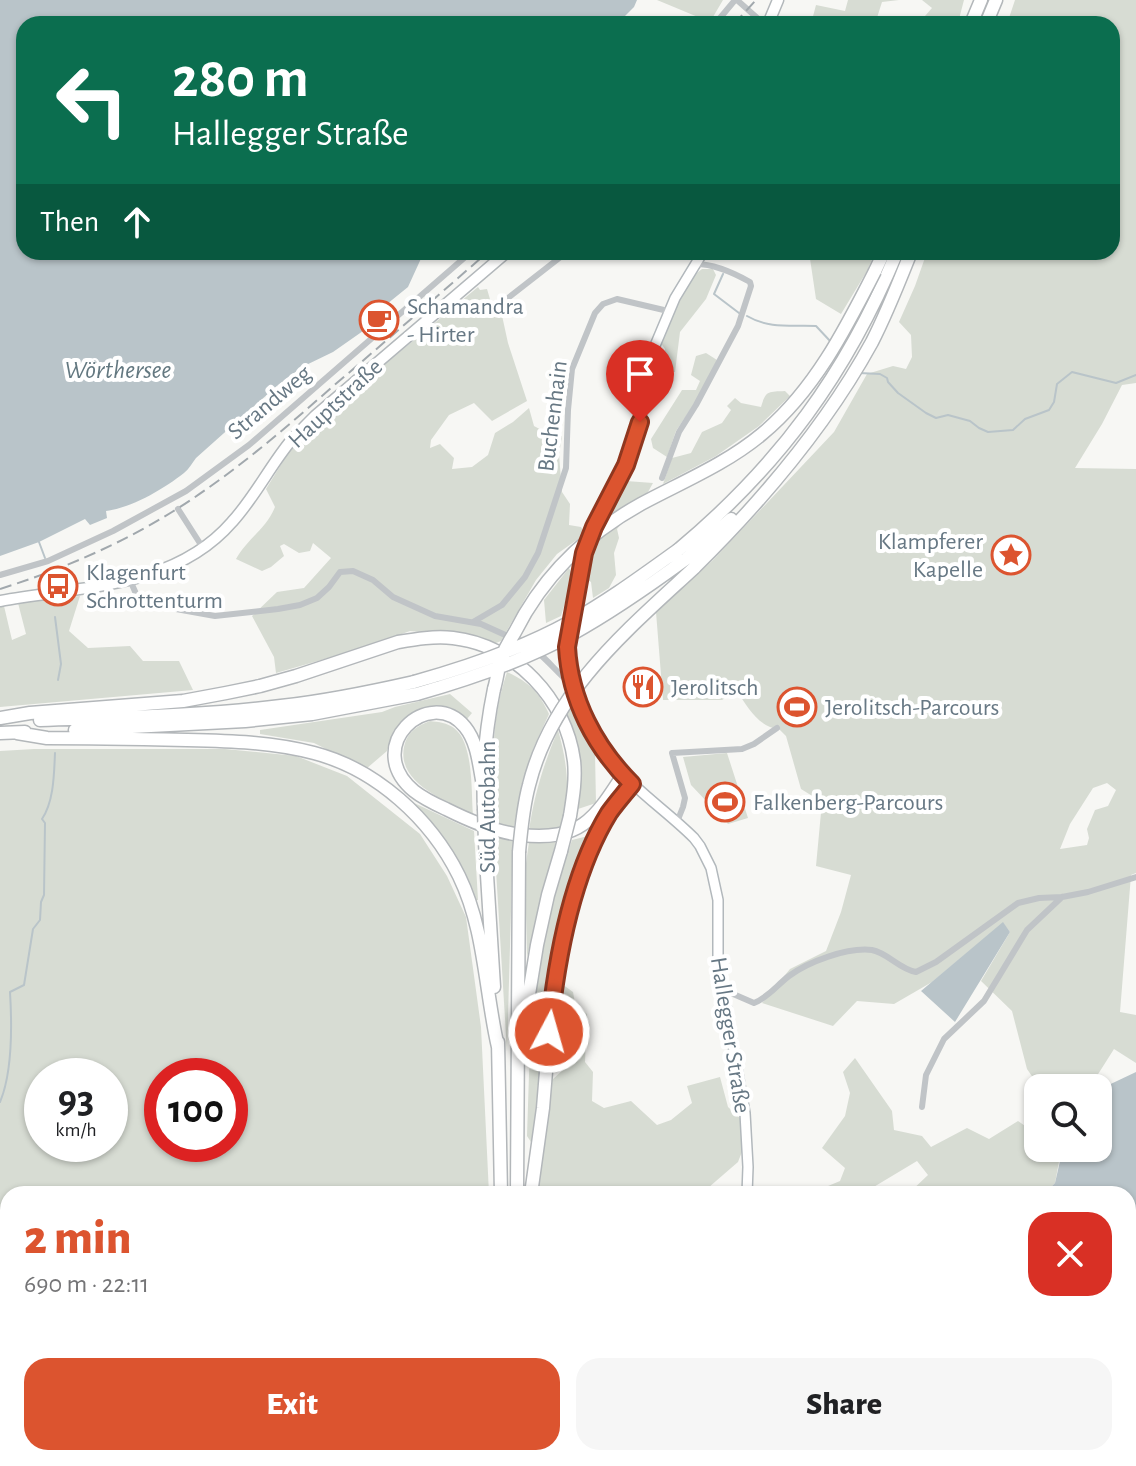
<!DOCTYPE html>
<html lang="en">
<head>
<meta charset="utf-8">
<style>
  :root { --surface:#fff; --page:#f6f6f6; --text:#202124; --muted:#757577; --accent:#dc542f }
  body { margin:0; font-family:"Alegreya Sans",sans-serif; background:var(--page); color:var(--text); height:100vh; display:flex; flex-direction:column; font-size:30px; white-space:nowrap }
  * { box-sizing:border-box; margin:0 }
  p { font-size:26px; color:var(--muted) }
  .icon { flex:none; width:44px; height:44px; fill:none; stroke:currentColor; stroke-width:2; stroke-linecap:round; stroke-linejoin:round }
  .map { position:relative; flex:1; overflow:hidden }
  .details { position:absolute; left:0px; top:1186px; width:1136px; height:280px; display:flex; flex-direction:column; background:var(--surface); border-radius:24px 24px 0 0; box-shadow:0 2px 6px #0004 }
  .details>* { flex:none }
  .guide { position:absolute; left:16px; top:16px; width:1104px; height:244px; border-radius:24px; box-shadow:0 2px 6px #0004; background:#0b6e4f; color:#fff; overflow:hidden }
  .tools { position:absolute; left:1024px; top:1074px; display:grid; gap:16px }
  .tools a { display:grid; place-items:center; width:88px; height:88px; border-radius:16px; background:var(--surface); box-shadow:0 2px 6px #0004; font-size:40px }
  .speed { position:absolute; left:24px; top:1058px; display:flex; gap:16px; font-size:40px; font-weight:700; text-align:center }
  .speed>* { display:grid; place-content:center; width:104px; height:104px; border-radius:50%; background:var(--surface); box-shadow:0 2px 6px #0004; line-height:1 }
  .speed small { font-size:20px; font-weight:400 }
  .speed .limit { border:12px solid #d22; background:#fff; color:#111 }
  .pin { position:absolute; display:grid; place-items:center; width:68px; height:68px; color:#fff; margin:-82px -34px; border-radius:50% 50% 50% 0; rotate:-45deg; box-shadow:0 0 8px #0007 }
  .pin .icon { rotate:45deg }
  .me { position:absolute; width:88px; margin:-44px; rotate:6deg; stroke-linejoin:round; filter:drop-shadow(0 0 6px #0008) }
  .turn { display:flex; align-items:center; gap:28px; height:168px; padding:0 24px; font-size:36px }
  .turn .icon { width:104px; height:104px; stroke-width:2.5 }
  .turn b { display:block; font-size:56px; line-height:68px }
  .then { display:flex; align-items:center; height:76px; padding:0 24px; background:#0003; gap:16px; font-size:30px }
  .round { display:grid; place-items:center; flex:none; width:84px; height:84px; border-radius:24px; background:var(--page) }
  .overview { display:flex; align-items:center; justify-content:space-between; height:136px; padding:0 24px }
  h1 { font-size:48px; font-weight:800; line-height:60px; color:var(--accent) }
  .action { display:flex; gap:16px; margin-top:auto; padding:16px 24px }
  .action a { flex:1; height:92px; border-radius:24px; background:var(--accent); color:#fff; font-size:32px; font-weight:800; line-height:92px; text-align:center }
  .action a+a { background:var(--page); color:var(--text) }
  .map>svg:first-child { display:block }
</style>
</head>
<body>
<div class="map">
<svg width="1136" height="1466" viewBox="0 0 1136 1466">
  <rect width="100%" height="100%" fill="#f7f7f4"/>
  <path fill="#d7dcd3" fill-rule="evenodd" d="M657,0H723L710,22Z
    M848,0H899L882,2L875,24H811L816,5L845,11Z
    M922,0H964L958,23L918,24L932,8Z
    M1015,0H1136V383L1122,385L1102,424L1075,468L1136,469V873L1131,875L1120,1012L1136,1015V1063L1114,1049L1095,1079L1081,1088H1040L1027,1069L1012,1011L981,981L1010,932L1003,923L932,982L894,1004L857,1001L833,1026L762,1003L790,969L826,951L841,912L851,875L816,866L822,802L801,789L786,736L779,729C759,728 747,706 737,691L722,700H663L656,612L713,560L834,432L867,374L893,366L906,369L912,357L911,335L899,322L915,286L927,252H1112V24H1007ZM1107,783L1116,790L1108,806L1095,810L1087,829L1089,838L1087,845L1060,849L1070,824L1093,788Z
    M809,252H875L867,271L841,314L816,299Z
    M702,269H713L716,275L706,299L680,332L675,372L664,373L665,349L660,342C671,318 680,284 702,269Z
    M478,287L480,290L487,289L492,306L501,311L508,343L527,401L492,421L474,403L449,415L431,440L430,448L440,444L454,458L452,469L472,467L488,455L495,433L513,422L529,408L534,426L547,433L562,436L559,454L562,492L570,504L569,525L581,527L585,534L557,554L536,580L501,641L491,645L473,637L410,631L363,648L276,673L274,657L252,616L277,592L304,588L331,558L313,543L310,551L299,553L284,544L280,546L284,556L271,567L262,571L236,559C248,538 266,529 275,507L266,489L290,450L320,418Z
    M706,353L717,360L700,395L676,431L667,457L653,448L651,439L682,390H696L700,381L691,375L696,356Z
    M785,391L790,396L759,426L716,456L663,484L672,458L691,453L702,432L722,423L731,410L727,406L735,398L741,403L761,407C766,390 768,392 785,391Z
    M626,481L653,483L648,492L617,529L619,538L614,553L616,575L609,588L593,598L591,582L582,576L601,521Z
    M569,568L573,576L561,616L546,623L544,600Z
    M80,596L69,631L88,648L130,646L143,661H179L193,690L0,707V607L4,606L12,640L26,634L18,603Z
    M507,672C529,682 539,692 549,714L534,747L522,783L514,827L495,823C492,770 490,723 507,672Z
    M450,694L472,713L467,719L444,706L411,714L394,730L387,751L366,769L314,743L260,734V730L382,712L395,707Z
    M574,703L595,753L596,803L578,809L580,766L566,716Z
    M430,721C439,722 447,723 454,728C474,743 471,792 473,815C447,801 397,784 404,747C407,732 417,726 430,721Z
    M558,730C567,761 572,797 560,827L547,833L529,831C534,795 544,763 558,730Z
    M34,749H225L296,756L347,776L420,834L447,876L466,917L481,1027L489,1194H8V1458H730L727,1466H0V751ZM42,1076H110V1144H42ZM162,1076H230V1144H162Z
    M727,753L748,818L728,824L691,785L683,757Z
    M414,803L474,831L478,900L475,901L458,862L436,829Z
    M588,836L563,912L543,1017L534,1138L531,1142L527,1136C529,1083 529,1030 537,977C543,930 557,885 572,840Z
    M494,837L513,840L507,1052Z
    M556,841L527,957L525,870L529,842Z
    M562,984L573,992L575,1003L587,1014L585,1062L593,1072L592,1101L604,1108L631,1101L657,1125L671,1120L692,1103L687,1086L720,1077L728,1107L742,1120L743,1149L738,1162L701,1194H537L552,1080L566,1067V1049L573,1037L572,1018L561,1007Z
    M855,1058L892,1111L894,1130L922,1136L931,1147L967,1128L989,1139L1018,1121L1038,1135V1148H1057L1061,1151L1055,1183L1044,1194H908L928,1175L917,1161L862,1194H809L840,1181L845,1168L822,1148L845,1116L850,1093L843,1072Z
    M858,1458H1031L1023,1466H857Z"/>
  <path fill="#b9c4c9" d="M0,0H637L634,7L617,24H24V252H424L408,287L371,317L363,331L333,352L302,367L278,385L196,458C192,463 189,469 184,473C164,489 131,508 106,511L107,518L90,525L85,519L39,542L0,556Z
    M1003,922L1010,932L955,1022L921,991Z
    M1136,1072V1466H1023L1031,1458H1128V1194H1044L1055,1183L1063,1148H1098V1090Z"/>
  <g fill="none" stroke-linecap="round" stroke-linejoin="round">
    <path stroke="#b9c4c9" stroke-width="2" d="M723,274L714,294L739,313
      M747,316C769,329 791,325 816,326L831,342
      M859,373L880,374L887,378L888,382L898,393L926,413L936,418L948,415L970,421L979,428L988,432L1013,430L1025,419L1049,410L1054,402L1057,384L1072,372L1116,383L1136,375
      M39,542L45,558
      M55,617L61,664L58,680
      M0,1102C13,1071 12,1025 10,992L24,985L33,929L40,920L41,902L44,895L45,823L42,819C54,801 54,774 55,753"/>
    <path stroke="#d3d7d8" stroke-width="12" stroke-dasharray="12 6" stroke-linecap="butt" d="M482,1466L484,1458
      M503,1466L504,1458"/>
    <g stroke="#b2b8bc" stroke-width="12">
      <path id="secondary" d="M703,252L675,298L654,348L640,422L631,451L594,527L584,553L567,647C569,689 587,734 615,766C639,793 669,813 694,838L700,846L711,868L718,900V961L745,1113L748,1167L747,1194
        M832,1458L833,1466"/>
    </g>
    <g stroke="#b3b8bb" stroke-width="13">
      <path id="primary" d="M768,24L778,0
        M0,601C80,586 174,589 232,522C254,498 269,468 289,443C297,434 306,425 315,416L507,252"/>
    </g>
    <g stroke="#b3b7ba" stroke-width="15">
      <path id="highway" d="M971,24L981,0
        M986,24L996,0
        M875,271L884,252
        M678,550C779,466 847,373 897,252
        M686,559L731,519
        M694,568C762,501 826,426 872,342C887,313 899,282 911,252
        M0,718L30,713L183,701L226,693L260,686L296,676L398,642C416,639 434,636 453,638C515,645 566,699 574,761C576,779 573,797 570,816
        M40,720C120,717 201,716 281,706C326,701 370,692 414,682
        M75,730L245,721L312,714L417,694
        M0,733L25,732
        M17,733L47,738C94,738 141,739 187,740C230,741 272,742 314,753C376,769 431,819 459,876C485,929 485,991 498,1047
        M483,785C479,766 478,743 465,727C429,684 361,747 414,791C424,799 435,804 446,809C470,821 495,832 521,835C580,841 594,820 623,775
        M484,809C482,768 486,728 494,689
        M485,843L494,987
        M523,1031L537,945L548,895L561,851
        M498,1042L501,1194
        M517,1194L519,852
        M531,1194L543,1108L553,987L569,916L592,845L610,811L632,784"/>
    </g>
    <path stroke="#c0c4c7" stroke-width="6" d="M737,0L764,24
      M715,24L735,0
      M508,298L567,252
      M662,478L679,432L696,405L738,326L751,286L750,282C734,273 715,264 696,264
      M178,509L203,548
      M0,575L48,561L113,531L186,491L249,445L471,252
      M130,580L137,596L145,600L176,609L215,616L278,609L300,605L317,598L329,587L340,572L353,571L373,580L393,597L435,616L481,624L512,638
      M473,622L502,605L525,577L538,553L566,468L568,410L572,369L595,313L603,304L617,299L668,311
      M536,651C549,661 558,674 571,684
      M677,822L683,807L685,798L672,753L742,749L754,744L777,728
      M724,990L754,1003C769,997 777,985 789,976C808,962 847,947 872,950C888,953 899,969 916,972L936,962L1018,903L1039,898L1062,897L1088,892L1136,877
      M922,1107L926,1075L944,1039L984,1001L1027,930L1062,897"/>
    <use href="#secondary" stroke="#fff" stroke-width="9"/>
    <use href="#primary" stroke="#fff" stroke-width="10"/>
    <use href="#highway" stroke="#fff" stroke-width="12"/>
    <path stroke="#a1a8ad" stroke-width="2" stroke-dasharray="12 6" stroke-linecap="butt" d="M734,24L756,0
      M0,589C60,570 119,545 172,512C230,476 281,432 331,388C384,343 436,297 488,252"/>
    <g stroke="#b3b7ba" stroke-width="15" stroke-linecap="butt">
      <path id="highway-bridge" d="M414,682C468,667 521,649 570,622C608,601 643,575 678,550
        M494,689C497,679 498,668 501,659C504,650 510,640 515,632C543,576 587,534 641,504C682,482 726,464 762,434C814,391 845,330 875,271
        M417,694C470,679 524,661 572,634C612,612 649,586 686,559
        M484,809L485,843
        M561,851L570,816
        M519,852C521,830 523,807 529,785C552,692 626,631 694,568"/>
    </g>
    <use href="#highway-bridge" stroke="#fff" stroke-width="12"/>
  </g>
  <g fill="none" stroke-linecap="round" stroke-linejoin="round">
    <g stroke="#8f371f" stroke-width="20">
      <path id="route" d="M549,1032C556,961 571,875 609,813C616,803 625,793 632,784C595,747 570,700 567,647L584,553L594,527L626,465L640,422"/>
    </g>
    <use href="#route" stroke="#dc542f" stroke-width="14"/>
  </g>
  <defs>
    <g id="cafe-ring" transform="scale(2)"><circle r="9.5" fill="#fff" stroke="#dc542f" stroke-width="1.5"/><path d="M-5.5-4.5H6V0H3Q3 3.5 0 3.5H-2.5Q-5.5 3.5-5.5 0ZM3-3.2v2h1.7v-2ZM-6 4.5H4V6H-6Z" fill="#dc542f"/></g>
    <g id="sight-ring" transform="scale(2)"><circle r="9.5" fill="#fff" stroke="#dc542f" stroke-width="1.5"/><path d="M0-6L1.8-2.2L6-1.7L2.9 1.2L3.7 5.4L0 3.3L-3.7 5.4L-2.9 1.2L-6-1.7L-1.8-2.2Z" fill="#dc542f"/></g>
    <g id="bus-ring" transform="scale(2)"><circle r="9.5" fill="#fff" stroke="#dc542f" stroke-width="1.5"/><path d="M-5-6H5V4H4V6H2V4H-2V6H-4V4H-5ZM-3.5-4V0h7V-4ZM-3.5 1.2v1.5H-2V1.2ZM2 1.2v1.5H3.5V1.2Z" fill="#dc542f"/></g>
    <g id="restaurant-ring" transform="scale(2)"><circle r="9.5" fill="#fff" stroke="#dc542f" stroke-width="1.5"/><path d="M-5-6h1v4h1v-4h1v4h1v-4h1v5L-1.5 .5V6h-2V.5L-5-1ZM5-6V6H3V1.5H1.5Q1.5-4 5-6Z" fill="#dc542f"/></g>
    <g id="stadium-ring" transform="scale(2)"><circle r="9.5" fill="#fff" stroke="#dc542f" stroke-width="1.5"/><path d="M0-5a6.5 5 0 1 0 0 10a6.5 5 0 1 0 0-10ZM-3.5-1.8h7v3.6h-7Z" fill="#dc542f"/></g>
  </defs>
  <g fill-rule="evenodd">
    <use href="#cafe-ring" x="379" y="320"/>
    <use href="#sight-ring" x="1011" y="555"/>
    <use href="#bus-ring" x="58" y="586"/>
    <use href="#restaurant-ring" x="643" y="687"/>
    <use href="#stadium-ring" x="797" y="707"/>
    <use href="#stadium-ring" x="725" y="802"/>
  </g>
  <g text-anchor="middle" stroke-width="8" stroke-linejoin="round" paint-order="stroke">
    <g font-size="24" fill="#677884" stroke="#fff" text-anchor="start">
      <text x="407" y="314">Schamandra<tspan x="407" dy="28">- Hirter</tspan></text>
      <text x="983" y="549" text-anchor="end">Klampferer<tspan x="983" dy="28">Kapelle</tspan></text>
      <text x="86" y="580">Klagenfurt<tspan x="86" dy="28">Schrottenturm</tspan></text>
      <text x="671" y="695">Jerolitsch</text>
      <text x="825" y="715">Jerolitsch-Parcours</text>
      <text x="753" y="810">Falkenberg-Parcours</text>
    </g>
    <g font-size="24" fill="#677884" stroke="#fff">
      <text transform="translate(269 402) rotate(-40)" y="8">Strandweg</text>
      <text transform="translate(335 403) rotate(-43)" y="8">Hauptstraße</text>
      <text transform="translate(552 416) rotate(-83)" y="8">Buchenhain</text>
      <text transform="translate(487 807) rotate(-90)" y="8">Süd Autobahn</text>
      <text transform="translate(731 1035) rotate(81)" y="8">Hallegger Straße</text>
    </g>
    <g font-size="26" font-style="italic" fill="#637880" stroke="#fff">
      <text x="118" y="378">Wörthersee</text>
    </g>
  </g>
</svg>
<div class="tools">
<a><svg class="icon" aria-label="search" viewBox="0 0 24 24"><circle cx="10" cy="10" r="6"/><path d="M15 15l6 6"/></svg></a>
</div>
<div class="speed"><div>93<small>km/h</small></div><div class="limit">100</div></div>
<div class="pin" style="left:640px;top:422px;background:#d93025"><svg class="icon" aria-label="arrive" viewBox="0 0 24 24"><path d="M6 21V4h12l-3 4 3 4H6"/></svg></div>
<svg class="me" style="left:549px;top:1032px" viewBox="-20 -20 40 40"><circle r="17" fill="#dc542f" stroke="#fff" stroke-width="3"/><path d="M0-11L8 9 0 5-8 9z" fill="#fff"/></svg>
<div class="guide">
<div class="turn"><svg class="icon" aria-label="left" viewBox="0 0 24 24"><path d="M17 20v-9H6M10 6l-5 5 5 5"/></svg><div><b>280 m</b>Hallegger Straße</div></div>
<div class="then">Then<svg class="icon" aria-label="ahead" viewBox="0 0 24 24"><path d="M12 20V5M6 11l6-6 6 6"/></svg></div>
</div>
<section class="details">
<div class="overview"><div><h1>2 min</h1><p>690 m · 22:11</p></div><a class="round" style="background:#d93025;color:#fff"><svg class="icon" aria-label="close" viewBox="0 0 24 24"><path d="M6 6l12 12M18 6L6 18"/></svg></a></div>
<div class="action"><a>Exit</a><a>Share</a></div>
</section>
</div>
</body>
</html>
